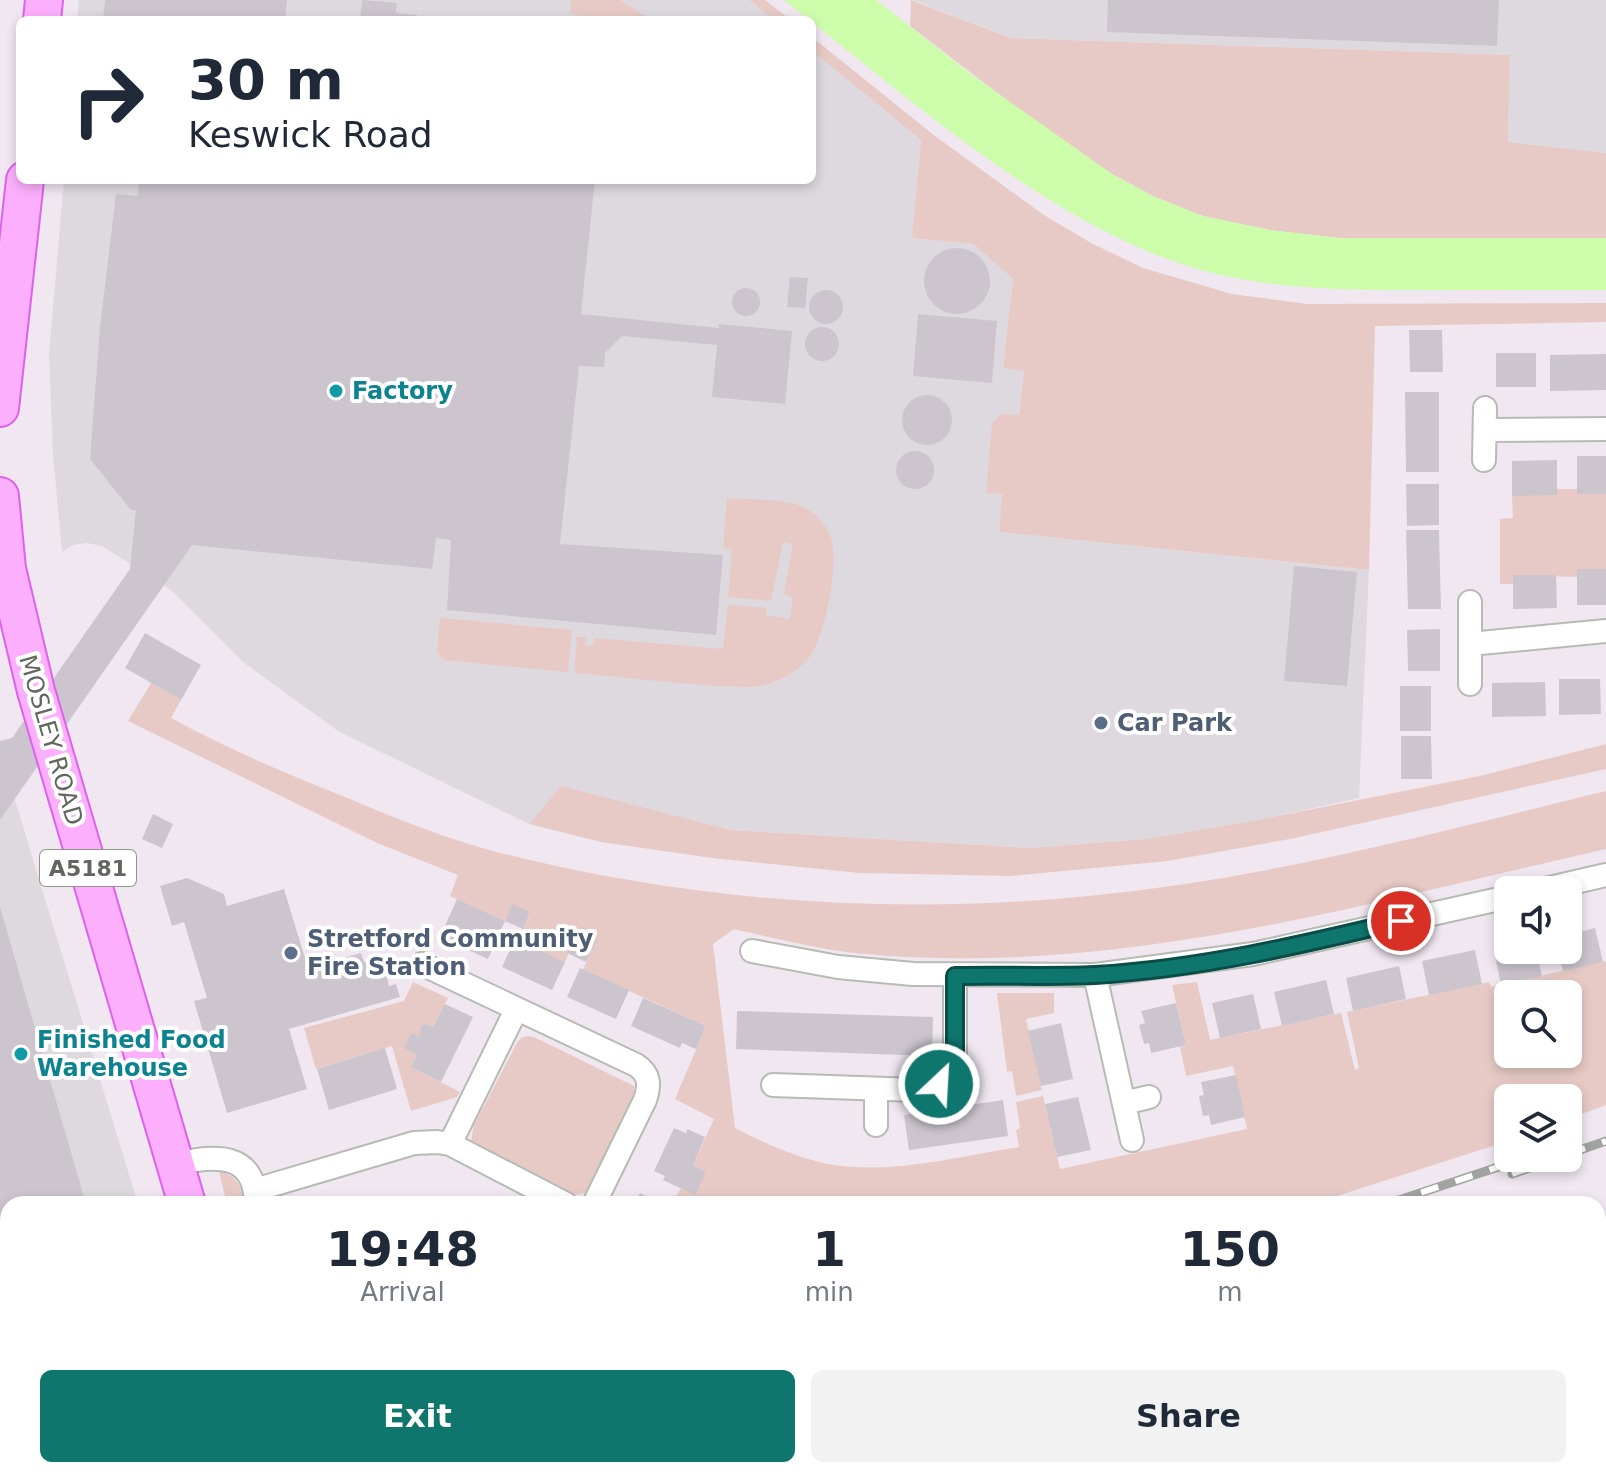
<!DOCTYPE html>
<html lang="en">
<head>
<meta charset="utf-8">
<style>
  :root { --surface:#fff; --page:#f2f2f3; --text:#1f2937; --muted:#747a83; --accent:#0f766e }
  body { margin:0; font-family:"DejaVu Sans",sans-serif; background:var(--page); color:var(--text); height:100vh; display:flex; flex-direction:column; font-size:30px; white-space:nowrap }
  * { box-sizing:border-box; margin:0 }
  p { font-size:26px; color:var(--muted) }
  .icon { flex:none; width:44px; height:44px; fill:none; stroke:currentColor; stroke-width:2; stroke-linecap:round; stroke-linejoin:round }
  .map { position:relative; flex:1; overflow:hidden }
  .side { position:absolute; left:0px; top:1196px; width:1606px; height:282px; display:flex; flex-direction:column; background:var(--surface); border-radius:24px 24px 0 0; box-shadow:0 4px 12px #0003 }
  .side>* { flex:none }
  .banner { position:absolute; left:16px; top:16px; width:800px; height:168px; border-radius:12px; box-shadow:0 4px 12px #0003; background:#fff; color:var(--text); overflow:hidden }
  .tools { position:absolute; left:1494px; top:876px; display:grid; gap:16px }
  .tools a { display:grid; place-items:center; width:88px; height:88px; border-radius:12px; background:var(--surface); box-shadow:0 4px 12px #0003; font-size:40px }
  .pin { position:absolute; display:grid; place-items:center; width:68px; height:68px; color:#fff; margin:-34px; border:4px solid #fff; border-radius:50%; box-shadow:0 2px 8px #0007 }
  .me { position:absolute; width:88px; margin:-44px; rotate:25deg; stroke-linejoin:round; filter:drop-shadow(0 0 6px #0008) }
  .turn { display:flex; align-items:center; gap:28px; height:168px; padding:0 40px; font-size:36px }
  .turn .icon { width:104px; height:104px; stroke-width:2.5 }
  .turn b { display:block; font-size:56px; line-height:68px }
  .eta { display:flex; justify-content:space-evenly; align-items:center; height:136px; text-align:center }
  .eta b { font-size:48px; font-weight:700; line-height:56px }
  .action { display:flex; gap:16px; margin-top:auto; padding:16px 40px }
  .action a { flex:1; height:92px; border-radius:12px; background:var(--accent); color:#fff; font-size:32px; font-weight:700; line-height:92px; text-align:center }
  .action a+a { background:var(--page); color:var(--text) }
  .map>svg:first-child { display:block }
</style>
</head>
<body>
<div class="map">
<svg width="1606" height="1477" viewBox="0 0 1606 1477">
  <rect width="100%" height="100%" fill="#f0e7f0"/>
  <path fill="#ded9df" d="M79,0H749L774,20H77Z
    M913,0H1606V153L1508,142L1510,55L1011,38Z
    M812,51L921,140L912,238L977,244L1013,279L1003,367L1024,370L1019,416L986,492L1002,494L999,532L1369,570L1359,798L1258,820L1145,839L1031,848L730,830L561,787L529,824L338,731L243,662L170,589L102,546L87,543L73,545L62,552L53,454L49,354L64,180H812Z
    M0,751L138,1204H8V1438L0,1440Z"/>
  <path fill="#e7cac5" fill-rule="evenodd" d="M571,0H620L651,20H618L570,14Z
    M749,0H765L791,20H774Z
    M911,0L1011,38L1510,55L1508,142L1606,153V238H1339L1270,230L1203,216L1155,197L1112,174L1030,118L910,26Z
    M812,37L935,136L1044,215L1091,243L1143,268L1232,294L1307,304L1606,303V322L1375,326L1369,570L999,532L1002,494L986,493L992,423L1001,414L1019,415L1024,371L1003,368L1013,279L974,244L912,238L921,140L812,51Z
    M1557,489H1577V494H1606V569H1577V577L1513,575V584H1500V519L1513,518L1512,496Z
    M727,498C749,500 787,498 806,508C815,513 826,525 830,535C840,561 826,629 812,653C804,667 783,680 768,684C753,689 735,686 719,686C671,683 622,677 574,673L577,637H586L585,646H593L594,638L723,649L728,605L767,608L766,615L790,619L793,597L784,594L793,544L783,542L771,601L728,597L732,549L723,548Z
    M440,618L572,630L568,672L444,660L437,653Z
    M151,683L181,700L171,718C226,748 282,772 340,795C390,816 441,837 493,851C713,908 946,919 1171,886C1318,865 1462,826 1606,791V849C1363,904 1117,977 865,954C821,950 778,939 734,929L713,944L735,1128C766,1144 799,1159 834,1165C894,1174 959,1156 1019,1147L1016,1130L1020,1128L1016,1102L1043,1096L1060,1169L1247,1129L1233,1066L1186,1076L1180,1047L1186,1045L1172,985L1197,982L1210,1040L1341,1013L1355,1070L1359,1068L1347,1012L1489,982L1491,987L1606,961V1105L1568,1119V1098H1508V1141L1331,1198V1204H672L681,1188L706,1172L693,1165L714,1119L675,1099L706,1026L583,970L596,940L577,931L565,962L518,941L530,912L512,905L505,921L450,896L458,875L377,843L128,721ZM1508,994H1568V1054H1508Z
    M1606,744V769L1290,839L1168,861L1011,876L859,873L712,858L601,842L529,824L561,786L730,830L1031,848L1145,839L1258,820L1480,776Z
    M413,982L448,998L433,1027L426,1024L421,1026L417,1055L411,1067L460,1092L457,1097L411,1111L392,1046L316,1069L304,1028L404,1001Z
    M997,993H1054V1013L1026,1019L1042,1090L1016,1096L1012,1071L1007,1072Z
    M527,1036L534,1037L634,1086V1096L590,1188L585,1193L570,1196L476,1148L471,1141L474,1125L517,1043L521,1038Z
    M219,1172C236,1174 243,1187 244,1204H227Z
    M8,1438V1470H152L123,1477H0V1440Z
    M490,1470H654L627,1477H461Z
    M1056,1470H1109L1110,1477H1059Z"/>
  <path fill="#cdfdab" d="M784,0H876L972,75L1112,174L1155,197L1203,216L1270,230L1339,238H1606V290C1546,290 1485,290 1425,290C1346,290 1266,290 1191,267C1045,222 902,92 784,0Z"/>
  <path fill="#ccc5ce" d="M105,0H287L285,20H103Z
    M362,0L397,3L396,13L417,15V20H360Z
    M1108,0H1499L1497,46L1107,32Z
    M139,180H595L581,314L719,328V324L792,331L785,404L712,397L717,345L622,336L605,353L604,367L579,366L560,544L723,555L716,635L447,610L451,540L436,538L432,569L192,545L0,820V741L12,738L130,569L136,510H131L90,459L100,327L116,194L138,196Z
    M924 281a33 33 0 1 1 66 0a33 33 0 1 1-66 0Z
    M790,277L808,278L805,308L787,307Z
    M732 302a14 14 0 1 1 28 0a14 14 0 1 1-28 0Z
    M809 307a17 17 0 1 1 34 0a17 17 0 1 1-34 0Z
    M918,314L997,321L992,383L913,376Z
    M805 344a17 17 0 1 1 34 0a17 17 0 1 1-34 0Z
    M1409,330H1442L1443,372H1410Z
    M1496,353H1536V387H1496Z
    M1606,354V390L1550,391V355Z
    M1405,392H1439V472H1406Z
    M902 420a25 25 0 1 1 50 0a25 25 0 1 1-50 0Z
    M896 470a19 19 0 1 1 38 0a19 19 0 1 1-38 0Z
    M1577,456H1606V494H1577Z
    M1557,460V495L1512,496V461Z
    M1406,484H1439V525L1407,526Z
    M1406,530H1439L1441,609H1408Z
    M1294,566L1357,572L1347,686L1284,681Z
    M1577,569H1606V605H1577Z
    M1513,575H1556L1557,608L1513,609Z
    M1440,629V671H1408L1407,630Z
    M145,633L201,665L181,700L125,668Z
    M1559,679H1600L1601,714L1559,715Z
    M1545,682L1546,716L1492,717V683Z
    M1400,686H1431V731H1400Z
    M1401,736H1431L1432,779H1401Z
    M153,814L173,824L162,848L142,839Z
    M187,878L224,894L227,906L284,889L308,968L361,953L364,962L369,960L374,977L386,974L389,986L396,984L400,997L289,1029L307,1089L227,1113L194,1001L207,998L184,922L172,926L160,886Z
    M457,899L505,921L488,959L440,937Z
    M512,904L530,912L523,929L505,921Z
    M0,907L86,1204H8V1361L0,1364Z
    M1595,928L1603,962L1563,971L1558,950H1568V935Z
    M577,931L597,940L586,962L567,953Z
    M515,939L565,962L552,990L502,967Z
    M1508,948L1536,950L1542,976L1501,985L1494,951Z
    M1475,950L1482,984L1429,995L1422,961Z
    M1399,966L1406,999L1353,1011L1346,978Z
    M580,968L629,990L616,1019L567,997Z
    M1326,980L1334,1014L1282,1026L1274,992Z
    M1253,994L1261,1029L1220,1038L1212,1003Z
    M643,998L706,1026L696,1049L682,1043L680,1048L631,1026Z
    M1176,1003L1186,1045L1151,1053L1149,1043L1144,1044L1139,1025L1145,1023L1141,1011Z
    M445,1004L473,1017L441,1082L411,1067L417,1055L404,1048L411,1033L419,1037L421,1026L426,1024L433,1027Z
    M737,1011L933,1017L932,1056L736,1049Z
    M1061,1023L1073,1079L1041,1086L1028,1031Z
    M385,1048L397,1089L329,1110L317,1069Z
    M1236,1075L1245,1117L1211,1125L1209,1115L1203,1116L1199,1096L1204,1095L1201,1082Z
    M1078,1097L1091,1150L1057,1157L1045,1104Z
    M1003,1100L1008,1136L909,1150L904,1115Z
    M674,1128L686,1133L687,1129L705,1137L693,1165L706,1172L695,1195L663,1180L665,1176L654,1171Z
    M640,1193L652,1199L654,1196L670,1204H635Z
    M1606,1291V1326L1598,1329V1294Z
    M973,1470H1039L1040,1477H947Z
    M1138,1470H1269L1280,1472L1279,1477H1137Z"/>
  <g fill="none" stroke-linecap="round" stroke-linejoin="round">
    <g stroke="#b6bbb4" stroke-width="26">
      <path id="street" d="M1485,430L1606,429
        M1484,460L1485,408
        M1470,644L1606,631
        M1470,684V602
        M1541,890L1606,875
        M752,951L838,967L913,974L1095,975L1253,954L1508,897
        M422,964L636,1065C650,1074 650,1085 645,1100L594,1204
        M1095,975L1132,1140
        M516,1010L450,1144L566,1204
        M773,1085L916,1090L939,1084L948,1077L955,1058V976
        M1124,1103L1149,1097
        M876,1125V1089
        M175,1164C214,1155 255,1151 256,1204
        M255,1190L414,1143L437,1142L450,1144
        M1598,1241L1606,1239
        M1598,1368L1606,1365"/>
    </g>
    <g stroke="#dc62ee" stroke-width="40">
      <path id="primary" d="M42,20L44,0
        M0,408L25,180
        M0,496L7,569L36,691L187,1204
        M262,1470L264,1477"/>
    </g>
    <use href="#street" stroke="#fff" stroke-width="22"/>
    <use href="#primary" stroke="#fcaffd" stroke-width="36"/>
    <g stroke="#a1a3a0" stroke-width="9">
      <path id="rail" d="M1568,1154L1606,1141
        M1512,1174L1558,1158
        M1387,1204L1525,1158
        M349,1477L377,1470
        M421,1477L450,1470"/>
    </g>
    <use href="#rail" stroke="#fff" stroke-width="6" stroke-dasharray="18" stroke-linecap="butt"/>
  </g>
  <g fill="none" stroke-linecap="round" stroke-linejoin="round">
    <g stroke="#0a4d48" stroke-width="20">
      <path id="route" d="M939,1084L948,1077L955,1058V976C1002,975 1049,977 1095,975C1199,969 1301,945 1401,921"/>
    </g>
    <use href="#route" stroke="#0f766e" stroke-width="14"/>
  </g>
  <g fill="#0f9aa8" stroke="#fff" stroke-width="3">
    <circle cx="336" cy="391" r="8"/>
    <circle cx="21" cy="1054" r="8"/>
  </g>
  <g fill="#5c6f8a" stroke="#fff" stroke-width="3">
    <circle cx="1101" cy="723" r="8"/>
    <circle cx="291" cy="953" r="8"/>
  </g>
  <g text-anchor="middle" stroke-width="8" stroke-linejoin="round" paint-order="stroke">
    <rect fill="#fff" stroke="#90958e" stroke-width="2" x="40" y="850" width="96" height="36" rx="6"/>
    <g font-size="22" font-weight="bold" fill="#61675e">
      <text x="88" y="876">A5181</text>
    </g>
    <g font-size="24" font-weight="bold" fill="#0d838f" stroke="#fff" text-anchor="start">
      <text x="352" y="399">Factory</text>
      <text x="37" y="1048">Finished Food<tspan x="37" dy="28">Warehouse</tspan></text>
    </g>
    <g font-size="24" font-weight="bold" fill="#4e5e75" stroke="#fff" text-anchor="start">
      <text x="1117" y="731">Car Park</text>
      <text x="307" y="947">Stretford Community<tspan x="307" dy="28">Fire Station</tspan></text>
    </g>
    <g font-size="24" fill="#61675e" stroke="#fff">
      <text transform="translate(51 740) rotate(74)" y="8">MOSLEY ROAD</text>
    </g>
  </g>
</svg>
<div class="tools">
<a><svg class="icon" aria-label="sound" viewBox="0 0 24 24"><path d="M4 9h4l5-4v14l-5-4H4zM17 9q2 3 0 6"/></svg></a>
<a><svg class="icon" aria-label="search" viewBox="0 0 24 24"><circle cx="10" cy="10" r="6"/><path d="M15 15l6 6"/></svg></a>
<a><svg class="icon" aria-label="layers" viewBox="0 0 24 24"><path d="M12 4l9 5-9 5-9-5zM3 14l9 5 9-5"/></svg></a>
</div>
<div class="pin" style="left:1401px;top:921px;background:#d93025"><svg class="icon" aria-label="arrive" viewBox="0 0 24 24"><path d="M6 21V4h12l-3 4 3 4H6"/></svg></div>
<svg class="me" style="left:939px;top:1084px" viewBox="-20 -20 40 40"><circle r="17" fill="#0f766e" stroke="#fff" stroke-width="3"/><path d="M0-11L8 9 0 5-8 9z" fill="#fff"/></svg>
<div class="banner">
<div class="turn"><svg class="icon" aria-label="right" viewBox="0 0 24 24"><path d="M7 20v-9h11M14 6l5 5-5 5"/></svg><div><b>30 m</b>Keswick Road</div></div>
</div>
<section class="side">
<div class="eta">
<div><b>19:48</b><p>Arrival</p></div>
<div><b>1</b><p>min</p></div>
<div><b>150</b><p>m</p></div>
</div>
<div class="action"><a>Exit</a><a>Share</a></div>
</section>
</div>
</body>
</html>
